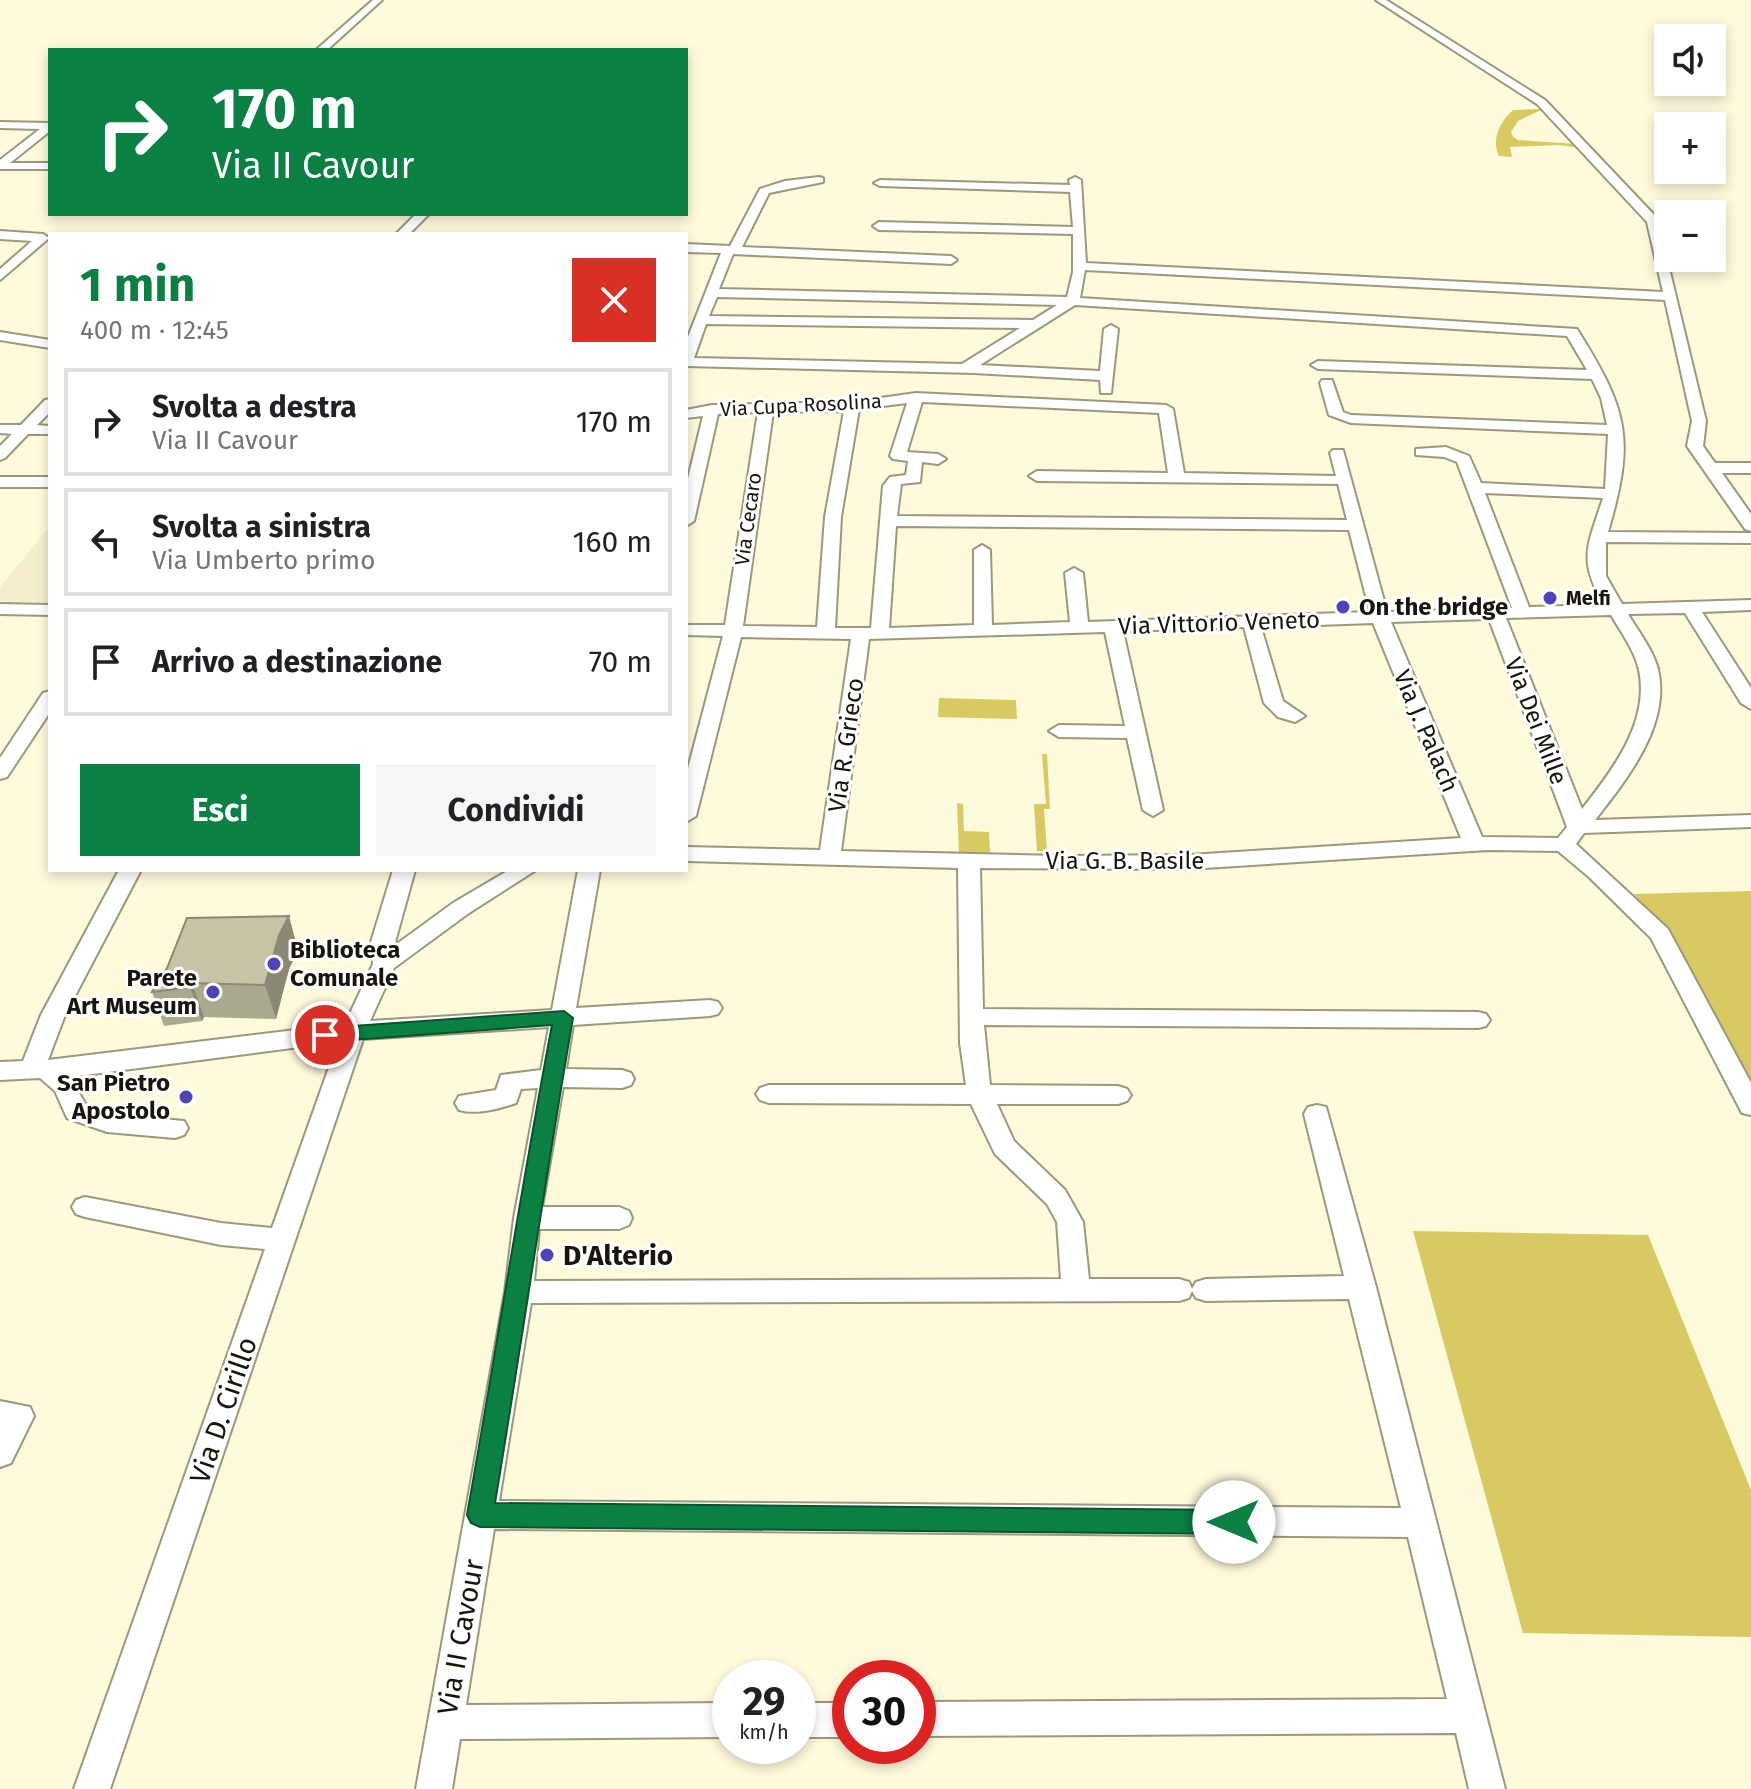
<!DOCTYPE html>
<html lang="it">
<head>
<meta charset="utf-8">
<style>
  :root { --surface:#fff; --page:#f6f6f6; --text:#202124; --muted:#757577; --line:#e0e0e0; --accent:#0b8043 }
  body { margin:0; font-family:"Fira Sans",sans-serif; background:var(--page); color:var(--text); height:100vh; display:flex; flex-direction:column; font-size:30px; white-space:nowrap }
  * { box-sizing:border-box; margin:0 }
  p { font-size:26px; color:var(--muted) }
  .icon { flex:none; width:44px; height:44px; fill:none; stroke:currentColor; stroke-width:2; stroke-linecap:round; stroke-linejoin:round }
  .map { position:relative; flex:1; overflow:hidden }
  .drawer { position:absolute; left:48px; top:232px; width:640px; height:640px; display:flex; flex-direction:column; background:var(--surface); border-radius:0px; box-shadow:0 4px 12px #0003 }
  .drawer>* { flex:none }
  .hud { position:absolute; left:48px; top:48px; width:640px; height:168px; border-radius:0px; box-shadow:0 4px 12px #0003; background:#0b8043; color:#fff; overflow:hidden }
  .buttons { position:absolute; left:1654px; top:24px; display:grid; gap:16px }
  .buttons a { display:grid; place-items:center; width:72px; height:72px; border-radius:0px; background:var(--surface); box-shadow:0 4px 12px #0003; font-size:40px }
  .speed { position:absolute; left:712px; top:1660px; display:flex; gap:16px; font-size:40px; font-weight:700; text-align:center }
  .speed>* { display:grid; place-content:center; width:104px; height:104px; border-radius:50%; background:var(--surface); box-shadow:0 4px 12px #0003; line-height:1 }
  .speed small { font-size:20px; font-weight:400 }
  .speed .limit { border:12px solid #d22; background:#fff; color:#111 }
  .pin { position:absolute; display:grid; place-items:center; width:68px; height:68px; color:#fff; margin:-34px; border:4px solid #fff; border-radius:50%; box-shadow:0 2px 8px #0007 }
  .me { position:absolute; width:88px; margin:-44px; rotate:270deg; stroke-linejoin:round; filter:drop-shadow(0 0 6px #0008) }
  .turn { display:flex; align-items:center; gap:28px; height:168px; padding:0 32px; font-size:36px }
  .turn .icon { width:104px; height:104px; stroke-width:2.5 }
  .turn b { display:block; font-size:56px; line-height:68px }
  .round { display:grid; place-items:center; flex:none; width:84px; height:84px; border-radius:0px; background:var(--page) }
  .summary { display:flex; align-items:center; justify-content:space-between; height:136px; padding:0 32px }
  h1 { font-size:48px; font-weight:700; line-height:60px; color:var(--accent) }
  .action { display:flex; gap:16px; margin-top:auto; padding:16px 32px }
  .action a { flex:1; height:92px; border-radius:0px; background:var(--accent); color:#fff; font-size:32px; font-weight:700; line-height:92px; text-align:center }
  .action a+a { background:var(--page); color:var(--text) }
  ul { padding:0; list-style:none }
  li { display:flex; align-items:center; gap:24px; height:108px; margin:0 16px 12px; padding:0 16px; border:4px solid var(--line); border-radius:0px }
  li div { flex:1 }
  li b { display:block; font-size:30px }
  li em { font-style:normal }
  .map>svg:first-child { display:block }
</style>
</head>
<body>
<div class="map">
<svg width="1751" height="1789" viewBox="0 0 1751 1789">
  <rect width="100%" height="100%" fill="#fefadc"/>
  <path fill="#f4efca" d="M50,526V603L0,601V587Z"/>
  <path fill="#d9c962" d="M1539,109H1543L1518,121L1511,132L1513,137L1518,140L1577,144L1582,148L1558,145L1510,147L1512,157L1499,156C1491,139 1500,122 1513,110Z
    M939,698L1016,700L1017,719L938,717Z
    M1042,754H1047L1050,809H1044L1047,851H1037L1034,804H1046Z
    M957,803L963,804L964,831L989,832L990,853L959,852Z
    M1751,891V1083C1716,1017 1685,950 1634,894Z
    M1413,1231L1648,1235L1751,1490V1637L1523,1633Z"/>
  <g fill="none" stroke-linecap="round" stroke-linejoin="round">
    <g stroke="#9c987d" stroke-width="4">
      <path id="minor" d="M373,0H382L327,50H316Z
        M1376,0H1386L1545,100L1657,218L1706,421L1703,446L1715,463H1751V473H1722L1751,514V531L1745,529L1687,446L1692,421L1665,300L1085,270L1080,298L1577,329C1629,412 1635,439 1608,532L1751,533V543L1606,542V576L1622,604L1751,600V610L1702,612L1751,688V709L1741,703L1685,613L1628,614C1638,631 1653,650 1658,669C1671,725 1627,779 1595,820L1751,815V827L1584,833L1576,844L1668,929L1751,1083V1115L1742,1113L1651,938L1589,877L1558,851L1488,850L1189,869L980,868L983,1009L1478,1012L1486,1014L1490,1020L1486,1026L1478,1028L984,1025L990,1085L1118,1086L1127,1089L1131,1095L1127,1101L1118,1104H997L1014,1141L1065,1190L1083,1222L1089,1279H1179L1189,1282L1192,1289L1196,1282L1206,1279L1344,1276L1304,1114L1308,1107L1317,1105L1326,1107L1376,1287L1505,1789H1469L1456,1733L918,1736V1702L1447,1699L1408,1537L494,1529L466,1705L730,1703V1737L460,1739L452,1789H416L505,1292L514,1218L538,1088L521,1089L516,1103C499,1109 476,1115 459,1110L455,1103L459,1096L496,1090L501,1075L541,1070L549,1027L363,1039L110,1789H74L265,1249L221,1245L85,1217L76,1214L72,1207L76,1200L85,1197L221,1223L272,1228L338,1042L70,1077L86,1105L109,1114L184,1121L188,1128L184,1135L175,1138L107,1132L67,1118L55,1091L40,1078L0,1080V1062L23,1061L41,1015L119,870H141L65,1015L48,1060L345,1024L373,964L371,942L393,870H415L394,946L453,903L509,870H536L469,913L394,968L370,1021L552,1010L578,870H600L576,1008L710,1000L718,1002L722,1008L718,1014L710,1016L573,1025L566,1069L622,1070L631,1073L634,1079L631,1085L622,1088L563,1087L542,1207H619L629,1211L632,1218L629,1225L619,1229H539L534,1281L1061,1279L1057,1222L1047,1204L995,1154L971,1104L769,1103L760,1100L756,1094L760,1088L769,1085H966L960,1043L958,868L686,861V847L820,850L851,639L741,637L696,816L686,822V776L723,636L686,635V625H725L758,412L718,414L694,521L686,526V487L703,416L686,418V410L712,405L852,402L916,393L1166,405L1173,409L1184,473L1336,476L1330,453L1333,450H1343L1387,612L1512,608L1457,462L1444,457L1416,455V449L1446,447L1469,456L1481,483L1605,489L1608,434L1351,423L1329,415L1320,383L1322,380H1332L1343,412L1351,415L1607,425L1601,398L1592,379L1318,369L1311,365L1318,361L1587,370L1567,336L1075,305L980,365L1100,371L1104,329L1111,325L1118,329L1111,393H1101L1100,380L974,373L686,366V342L721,253L686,252V244L730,246L760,189L785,181L819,177L823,178V182L769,193L742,247L951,256L957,260L951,264L733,254L719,289L1067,297L1073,272V234L879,230L873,226L879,222L1073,227L1070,192L880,186L874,183L880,180L1070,185L1069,180L1075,177L1081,180L1086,263L1663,292L1647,222L1537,104ZM717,297L1057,305L1033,320L709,316ZM706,324L1020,328L962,364L694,358ZM922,402L1159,413L1168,473L1037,471L1029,476L1037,481L1338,484L1347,520L897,516L901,484L920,482L922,462L938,464L946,459L938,454L907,452ZM907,403L890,456L893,459L908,461L906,475L890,477L883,486L871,628H835L841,517L859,409ZM844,411L825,517L817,627L743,626L773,412ZM1485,493L1603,498C1588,545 1577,559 1604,605L1529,607ZM896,526L1349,530L1370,612L1088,622L1083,573L1074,568L1065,573L1070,622L992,625L990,550L982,545L974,550V625L889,628ZM1611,615C1621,632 1635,651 1639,670C1650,722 1612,771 1582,809L1506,618ZM1489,619L1567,827L1558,838L1482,837L1391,622ZM1373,623L1461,838L1189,855L1063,856L841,851L869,639L1105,632L1125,726L1059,725L1049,731L1059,737L1127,738L1143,810L1153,816L1163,810L1123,631L1244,627L1264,703L1278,717L1295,722L1305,716L1283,701L1261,627ZM1192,1291L1196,1298L1206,1301L1349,1299L1401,1508L499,1501L531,1303L1179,1301L1189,1298Z
        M0,122L50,123V131L10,163H50V169H0V160L40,129L0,128Z
        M416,214H429L409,234H396Z
        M0,231L43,234L49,238L0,280V269L32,241L0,239Z
        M0,332L50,340V348L0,340Z
        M50,399V412L37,425L50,426V434H28L5,458L0,460V446L12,434L0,433V425H21L45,400Z
        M0,477H50V487H0Z
        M0,604L50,605V615L0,614Z
        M50,691V712L7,777L0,779V758L43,693Z
        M0,1401L30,1407L34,1416L11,1463L0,1467Z
        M798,1703H850V1737H798Z"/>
    </g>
    <use href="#minor" fill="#fff" fill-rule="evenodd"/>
  </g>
  <path fill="#aba890" d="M298,950L289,969L276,1019L204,1017L202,1021L164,1026L152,992Z"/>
  <path fill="#8b8875" d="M289,916L298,950L289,969L276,1019L265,985L279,935Z
    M192,983L204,1017L202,1021L190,987Z"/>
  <path fill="#c7c3a7" stroke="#8b8875" stroke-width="2" d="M289,916L279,935L265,985L192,983L190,987L152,992L167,968L187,918Z"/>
  <path fill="#0b8043" stroke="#07532c" stroke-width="2" d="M564,1011L573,1018C545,1179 522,1341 495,1503L1234,1510L1243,1513L1247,1522L1243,1530L1234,1534L480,1527L471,1523L467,1515C496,1352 521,1188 552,1025L325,1042L315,1035L325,1028Z"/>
  <g fill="#4e44ba" stroke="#fff" stroke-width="3">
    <circle cx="1550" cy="598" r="8"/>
    <circle cx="1343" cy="607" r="8"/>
    <circle cx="274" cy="964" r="8"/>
    <circle cx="213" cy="992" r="8"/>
    <circle cx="186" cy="1097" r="8"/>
    <circle cx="547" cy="1255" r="8"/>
  </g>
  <g text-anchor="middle" stroke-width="6" stroke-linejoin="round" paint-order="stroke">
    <g font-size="20" fill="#18160c" stroke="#fff">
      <text transform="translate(801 405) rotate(-3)" y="7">Via Cupa Rosolina</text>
      <text transform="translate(748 519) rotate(-82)" y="7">Via Cecaro</text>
    </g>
    <g font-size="20" font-weight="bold" fill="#18160c" stroke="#fff" text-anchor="start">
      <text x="1566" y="605">Melfi</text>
    </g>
    <g font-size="24" font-weight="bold" fill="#18160c" stroke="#fff" text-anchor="start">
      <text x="1359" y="615">On the bridge</text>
      <text x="290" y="958">Biblioteca<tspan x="290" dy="28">Comunale</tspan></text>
      <text x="197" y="986" text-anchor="end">Parete<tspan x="197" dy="28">Art Museum</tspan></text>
      <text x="170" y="1091" text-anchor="end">San Pietro<tspan x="170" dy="28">Apostolo</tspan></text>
    </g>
    <g font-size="24" fill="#18160c" stroke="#fff">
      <text transform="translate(1219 623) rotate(-2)" y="8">Via Vittorio Veneto</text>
      <text transform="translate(1536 721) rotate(69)" y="8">Via Dei Mille</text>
      <text transform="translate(1426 731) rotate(67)" y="8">Via J. Palach</text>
      <text transform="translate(846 745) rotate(-82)" y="8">Via R. Grieco</text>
      <text x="1125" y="869">Via G. B. Basile</text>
    </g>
    <g font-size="28" font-weight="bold" fill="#18160c" stroke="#fff" text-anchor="start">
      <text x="563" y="1265">D'Alterio</text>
    </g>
    <g font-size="28" fill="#18160c" stroke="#fff">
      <text transform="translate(223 1410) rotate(-71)" y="10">Via D. Cirillo</text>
      <text transform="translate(460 1637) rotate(-80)" y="10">Via II Cavour</text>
    </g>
  </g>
</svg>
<div class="buttons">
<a><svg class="icon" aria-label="sound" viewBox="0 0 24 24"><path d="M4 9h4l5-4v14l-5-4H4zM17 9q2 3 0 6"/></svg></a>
<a>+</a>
<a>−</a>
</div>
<div class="speed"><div>29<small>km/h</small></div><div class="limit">30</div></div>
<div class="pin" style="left:325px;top:1035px;background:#d93025"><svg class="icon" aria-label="arrive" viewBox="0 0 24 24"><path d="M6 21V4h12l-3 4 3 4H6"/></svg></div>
<svg class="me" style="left:1234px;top:1522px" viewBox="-20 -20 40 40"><circle r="19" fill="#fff"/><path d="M0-13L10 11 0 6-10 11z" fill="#0b8043"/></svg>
<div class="hud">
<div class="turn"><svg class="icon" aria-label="right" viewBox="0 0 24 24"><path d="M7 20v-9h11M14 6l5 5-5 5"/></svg><div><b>170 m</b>Via II Cavour</div></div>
</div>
<section class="drawer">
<div class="summary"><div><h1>1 min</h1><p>400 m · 12:45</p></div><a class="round" style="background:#d93025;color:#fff"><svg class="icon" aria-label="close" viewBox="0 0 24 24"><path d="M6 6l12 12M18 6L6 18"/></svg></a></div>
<ul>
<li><svg class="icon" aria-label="right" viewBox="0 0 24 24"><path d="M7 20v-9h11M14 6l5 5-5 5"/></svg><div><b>Svolta a destra</b><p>Via II Cavour</p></div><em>170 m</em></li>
<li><svg class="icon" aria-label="left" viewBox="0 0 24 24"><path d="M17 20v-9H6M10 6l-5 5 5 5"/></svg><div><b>Svolta a sinistra</b><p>Via Umberto primo</p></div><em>160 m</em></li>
<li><svg class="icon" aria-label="arrive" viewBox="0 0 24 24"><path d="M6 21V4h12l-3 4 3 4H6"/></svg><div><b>Arrivo a destinazione</b></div><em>70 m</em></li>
</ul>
<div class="action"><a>Esci</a><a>Condividi</a></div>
</section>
</div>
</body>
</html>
